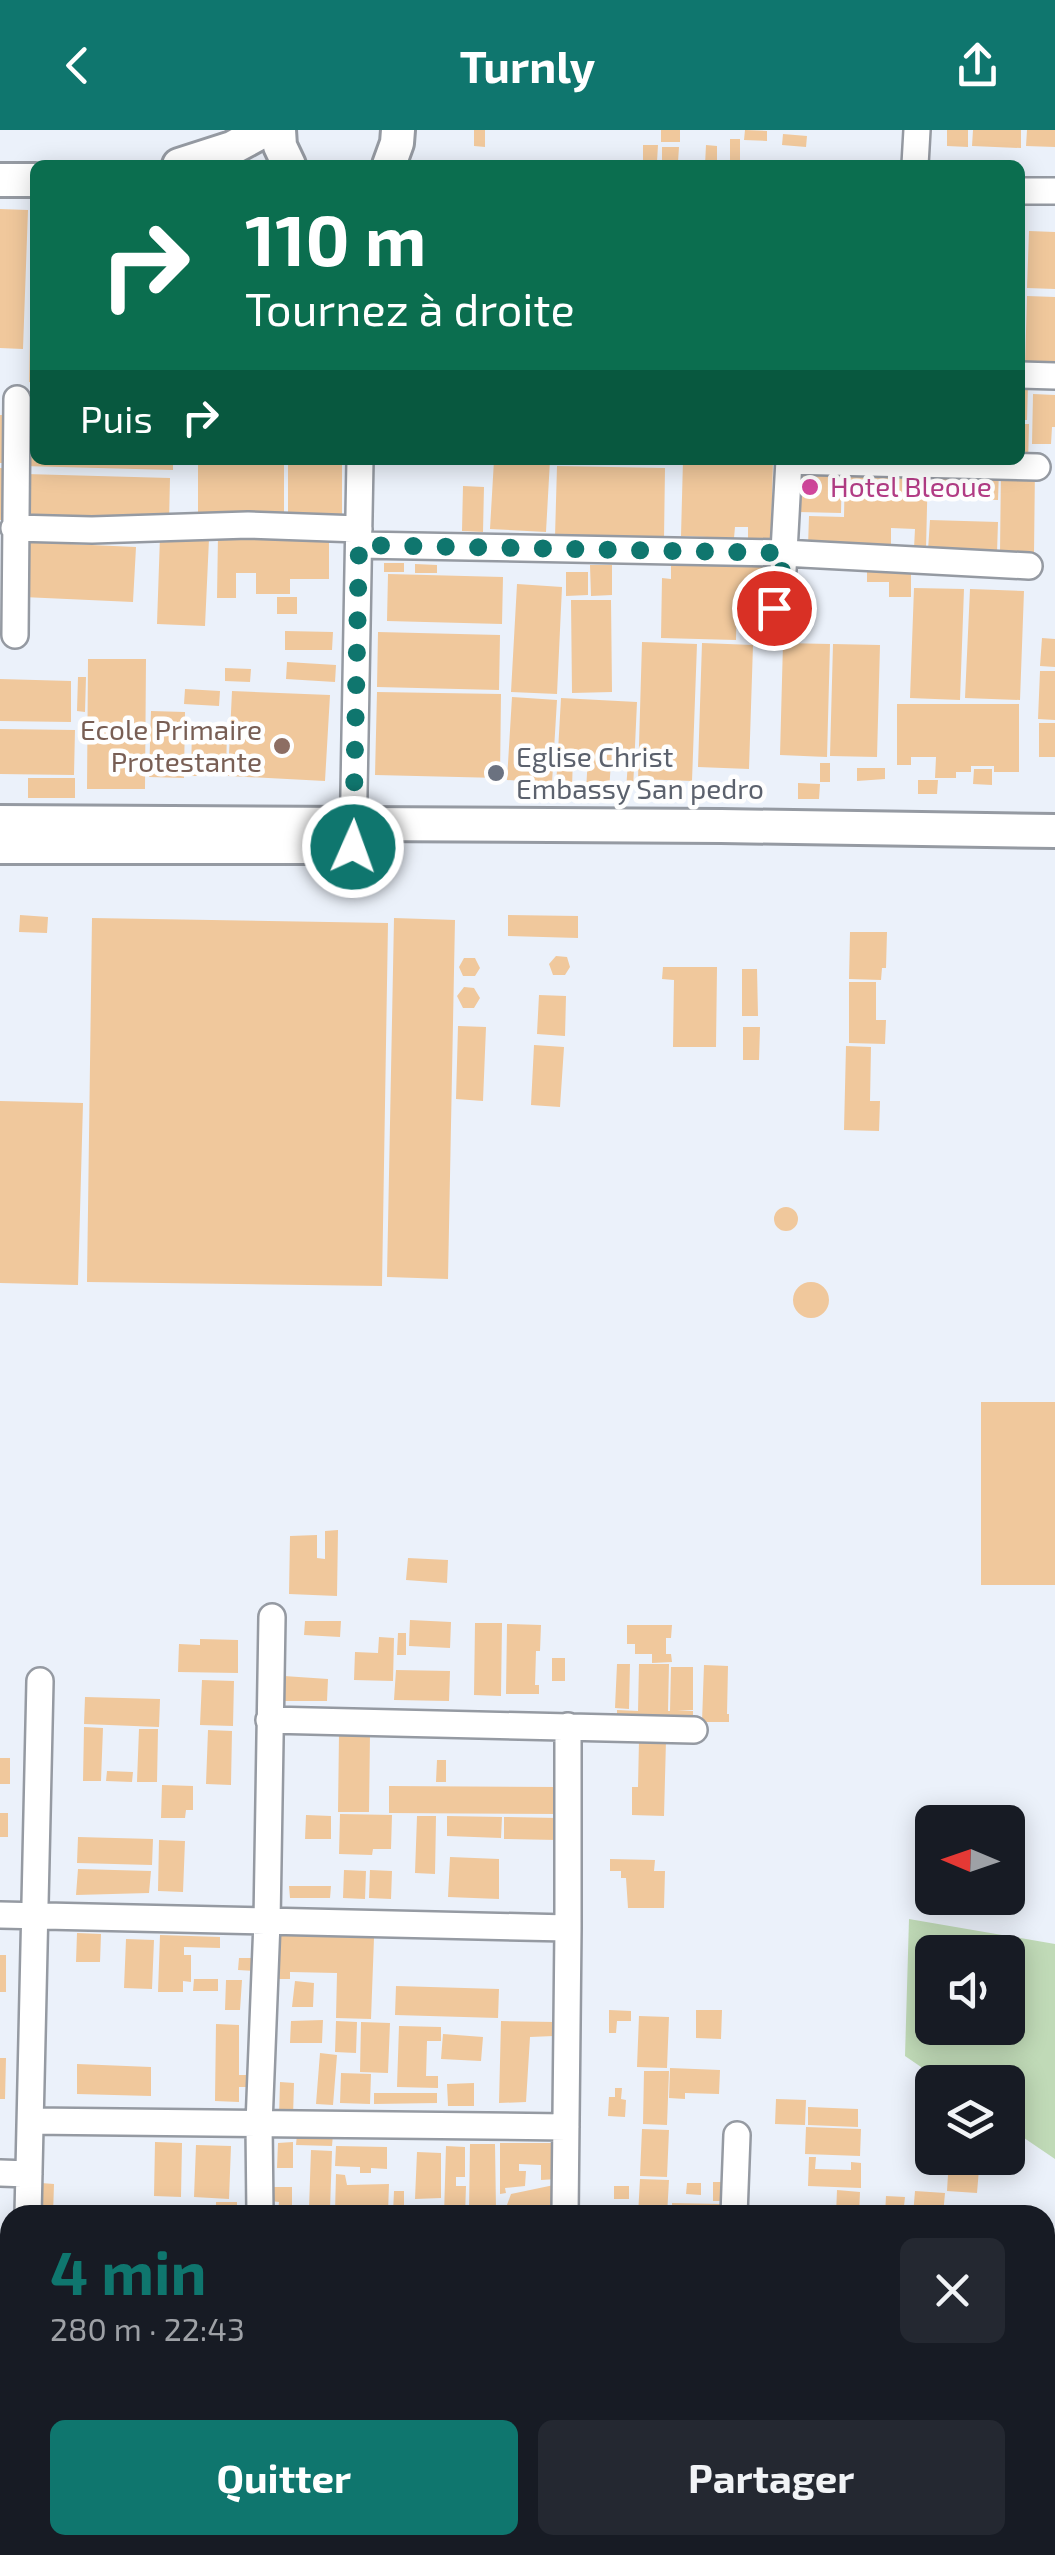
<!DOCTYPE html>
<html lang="fr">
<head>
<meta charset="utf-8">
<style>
  :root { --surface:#171b24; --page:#242831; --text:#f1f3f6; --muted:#9ea1a6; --accent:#0f766e }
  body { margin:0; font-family:"Exo 2",sans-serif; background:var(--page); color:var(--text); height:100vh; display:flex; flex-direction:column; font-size:38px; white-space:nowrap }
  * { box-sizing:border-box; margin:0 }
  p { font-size:32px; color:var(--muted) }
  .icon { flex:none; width:55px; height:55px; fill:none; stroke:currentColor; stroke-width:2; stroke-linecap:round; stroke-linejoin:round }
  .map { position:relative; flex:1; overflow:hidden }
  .side { position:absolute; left:0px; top:2075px; width:1055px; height:350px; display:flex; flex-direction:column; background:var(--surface); border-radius:30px 30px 0 0; box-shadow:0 5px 25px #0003 }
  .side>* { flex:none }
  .top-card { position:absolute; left:30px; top:30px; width:995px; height:305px; border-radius:15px; box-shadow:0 5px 25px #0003; background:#0b6e4f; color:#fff; overflow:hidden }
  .needle { width:65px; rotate:272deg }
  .tools { position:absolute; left:915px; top:1675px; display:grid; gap:20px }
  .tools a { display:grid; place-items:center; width:110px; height:110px; border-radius:15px; background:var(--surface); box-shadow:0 5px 25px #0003; font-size:50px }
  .pin { position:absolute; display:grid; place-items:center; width:85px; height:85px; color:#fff; margin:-42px; border:5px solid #fff; border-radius:50%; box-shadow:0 2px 10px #0007 }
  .me { position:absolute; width:110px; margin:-55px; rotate:2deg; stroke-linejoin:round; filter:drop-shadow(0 0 8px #0008) }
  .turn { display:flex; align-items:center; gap:35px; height:210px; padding:0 50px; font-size:45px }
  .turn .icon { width:130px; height:130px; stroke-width:2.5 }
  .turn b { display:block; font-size:70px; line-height:85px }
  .then { display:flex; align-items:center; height:95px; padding:0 50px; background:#0003; gap:20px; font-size:38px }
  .round { display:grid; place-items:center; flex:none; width:105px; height:105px; border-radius:15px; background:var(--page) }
  .summary { display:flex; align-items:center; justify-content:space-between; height:170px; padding:0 50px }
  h1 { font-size:60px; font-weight:700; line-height:75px; color:var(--accent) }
  .cta { display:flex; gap:20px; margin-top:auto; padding:20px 50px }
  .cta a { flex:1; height:115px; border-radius:15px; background:var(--accent); color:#fff; font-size:40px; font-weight:700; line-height:115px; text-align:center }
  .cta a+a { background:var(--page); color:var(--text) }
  header { display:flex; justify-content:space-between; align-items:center; height:130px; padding:0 50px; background:var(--accent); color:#fff; font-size:45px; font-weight:700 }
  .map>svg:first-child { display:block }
</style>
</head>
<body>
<header><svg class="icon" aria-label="back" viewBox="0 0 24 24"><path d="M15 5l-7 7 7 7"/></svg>Turnly<svg class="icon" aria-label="share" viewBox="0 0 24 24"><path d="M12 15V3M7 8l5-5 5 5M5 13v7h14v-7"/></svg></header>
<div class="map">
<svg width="1055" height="2425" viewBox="0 0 1055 2425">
  <rect width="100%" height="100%" fill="#ebf1fa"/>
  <path fill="#c0dab7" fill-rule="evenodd" d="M909,1789L1055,1814V2029L1008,1997V1952H943L905,1926ZM932,1822H1008V1898H932Z"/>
  <path fill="#f0c89c" d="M474,0H485V17L474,16Z
    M661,0H680V12H661Z
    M745,0L767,1V11L744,10Z
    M947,0H968V17L947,16Z
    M973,0H1021V18L972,16Z
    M1027,0H1055V17L1026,16Z
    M783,4L807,6L806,17L782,15Z
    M730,9H740V35H730Z
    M643,15H658L657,32H643Z
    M706,15L717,16V32H711V35H705Z
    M662,17H679L678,32L662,31Z
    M0,79L28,80L23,219L0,218Z
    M1020,81L1025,82L1023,137H1020Z
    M1029,101L1055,102V159L1027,158Z
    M1027,166L1055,167V237L1025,236Z
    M30,204H35V253L29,252Z
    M1020,254H1028L1027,290H1020Z
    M1033,264L1055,265V297H1052L1051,314H1032Z
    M25,271H35V330H173V340L23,336Z
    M0,285H13V333H0Z
    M1020,294H1029L1028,334L1020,330Z
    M198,330H284V389H198Z
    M288,330H342V391H288Z
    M494,330H550L546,402L490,399Z
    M683,330H773L771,408H748V397H735L734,408L681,406Z
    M800,334L842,335L841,383L799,382Z
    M845,334L928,336L926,419L914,418L915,399L891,398V418L808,416L809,386L844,387Z
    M557,336L665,338L664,409L555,407Z
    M1001,336L1035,337L1034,424H1000Z
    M0,338H14L13,390H0Z
    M933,338L999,340L998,370L932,368Z
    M26,344L170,348L169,393L25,389Z
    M463,356L484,357L483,402L462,401Z
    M930,390L998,392L997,423L928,420Z
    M218,405L329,406V449H290V464H256V443H236V468H217Z
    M160,406L209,409L205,496L157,494Z
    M25,412L136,417L133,472L23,467Z
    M671,430L771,433L769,465H737L736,510L661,508L662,448L671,449Z
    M384,433H404V442H384Z
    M415,434L437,435V443H415Z
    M590,435H612V465L591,466Z
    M867,438H911V467H889V452H867Z
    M566,442H588V465L566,466Z
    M388,444L503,447L502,494L387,491Z
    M517,454L562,457L557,564L511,562Z
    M914,458L964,459L960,570L910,568Z
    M970,459L1024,461L1020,570L965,568Z
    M277,467H297V484H277Z
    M571,470H611L612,562L572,563Z
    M285,501L333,502L332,520H285Z
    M378,502L500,505L499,560L377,557Z
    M1042,508L1055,509V537L1040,536Z
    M642,512L697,514L692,651L638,649Z
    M702,513L753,515L749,639L698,637Z
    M783,513L830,514L827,627L780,625Z
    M833,514L880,515L877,627L830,626Z
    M88,529H146L145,659H87Z
    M287,532L336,535L335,552L286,549Z
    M225,538L251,539L250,552L225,551Z
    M1040,541H1055V590L1038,589Z
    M78,547H86L85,582L77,581Z
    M0,549L71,551V592L0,591Z
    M185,559L220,561L219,576L184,574Z
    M232,561L330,565L325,651L228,646Z
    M377,562L501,564L500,648L375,645Z
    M512,567L557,570L552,653L507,650Z
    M561,568L637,572L633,660H626L628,632L611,631L609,662L586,661L588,626H573L572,658L556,657Z
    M897,574H1019V642H994V636H971V642H956V648H935L936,627H911V635H897Z
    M151,581L185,582L184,648L149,647Z
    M1039,593H1055V627H1039Z
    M192,598L227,599L226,646H191Z
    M0,599L75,600L74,645L0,644Z
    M820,633H830V652H820Z
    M857,638H885V649L857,651Z
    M974,639H992V655L973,654Z
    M28,648H75V668H28Z
    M918,650H938L937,664H918Z
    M798,653L820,654L819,669H798Z
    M654,656L672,657L671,669H654Z
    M20,785L48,787L47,803L19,802Z
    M508,785L578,786V808L508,806Z
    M92,788L388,793L382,1156L87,1152Z
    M394,788L455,790L448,1149L387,1147Z
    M850,802H887L886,838H882L881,850L849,849Z
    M556,826L567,827L570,837L565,845H553L549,834Z
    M464,828H475L480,838L475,846H463L459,837Z
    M663,837H717L716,917H673L674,850L662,849Z
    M742,839H757L758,886H742Z
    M849,852H876V890H886L885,914L849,913Z
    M464,857L474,858L480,868L474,878H463L457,866Z
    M539,865L566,866L565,906L537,904Z
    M458,896L486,897L483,971L456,969Z
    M743,897H760L759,930H743Z
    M534,915L564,917L560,977L531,975Z
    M846,916L871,917L870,971H880L879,1001L844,1000Z
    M0,971L83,973L78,1155L0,1153Z
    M774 1089a12 12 0 1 1 24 0a12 12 0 1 1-24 0Z
    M793 1170a18 18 0 1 1 36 0a18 18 0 1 1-36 0Z
    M981,1272H1055V1455H981Z
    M338,1400L337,1466L289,1464L290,1406L317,1405V1428L325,1429V1401Z
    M408,1428L448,1430L447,1453L406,1450Z
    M410,1490L451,1492L450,1518L409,1516Z
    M305,1491H341L340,1507L304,1505Z
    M475,1493H502L501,1566L474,1565Z
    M507,1494L541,1495L540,1521H536L535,1555H539V1564H506Z
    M627,1495H672L671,1508H666V1524H671L672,1532L652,1533V1524H635V1514H627Z
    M398,1503H406V1525H397Z
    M379,1507L394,1508L393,1551L354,1550L355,1522L378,1523Z
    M200,1509L238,1510V1543L178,1542L179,1514L200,1515Z
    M552,1528H565V1551H552Z
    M617,1534H630L629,1579L615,1578Z
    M639,1534H669L668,1581H670L671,1537H693V1580L677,1581H693V1591L617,1590V1580L638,1581Z
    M704,1535L728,1536L727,1584H729V1592H702Z
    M396,1540L450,1541L449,1571L394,1570Z
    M284,1546L328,1549L327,1571H285Z
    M202,1550L234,1551L233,1596L200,1595Z
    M85,1567L160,1569L159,1597L84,1594Z
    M84,1597L103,1598L101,1651H83Z
    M139,1599H158L157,1652H137Z
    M208,1600L232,1601L231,1655L206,1654Z
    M339,1604H370L369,1682H338Z
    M639,1610H666L664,1686L632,1685V1657H638Z
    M0,1628H10V1654H0Z
    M437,1630H446V1652H436Z
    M107,1641L133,1642L132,1652L106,1651Z
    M162,1655L193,1656V1680H186L185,1688H161Z
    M389,1656L557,1657V1684L389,1683Z
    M0,1683H8V1707H0Z
    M340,1684L392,1685L391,1719H373L372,1725L339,1724Z
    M306,1685L331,1686V1709H305Z
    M417,1686H436L435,1744L415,1743Z
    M447,1686L502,1687L501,1708L447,1706Z
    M504,1687L557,1688V1710L504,1709Z
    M78,1707L153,1709L152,1735L77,1733Z
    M159,1710L185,1711L183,1762L158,1761Z
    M450,1727L499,1729V1769L448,1767Z
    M610,1729L655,1730L654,1741H665L664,1778H628L626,1748H621V1741H610Z
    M78,1739L151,1741L149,1763L76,1765Z
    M344,1740L366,1741L365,1769L343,1768Z
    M370,1740L392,1741L391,1769L369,1768Z
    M289,1756H331L330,1768H290Z
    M77,1803L101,1804L100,1832H76Z
    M160,1805L220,1807V1818L184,1817V1825H191V1852L183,1851V1862H158Z
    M280,1805L374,1808L371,1889L336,1888L337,1843L290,1842V1849H279Z
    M126,1809L154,1810L152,1859L124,1858Z
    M0,1825H6V1862H0Z
    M239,1828H255V1841L238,1840Z
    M194,1849H218V1861H193Z
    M226,1850H242L240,1880H225Z
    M295,1851L314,1853L313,1877H292Z
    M396,1856L499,1859L498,1888L395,1885Z
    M609,1880L631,1881V1891H617L616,1903H609Z
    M696,1880H722L721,1909L696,1908Z
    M639,1886L669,1887L667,1938L637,1937Z
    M323,1890L322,1913H290L291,1891Z
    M336,1891L357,1892L356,1923L335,1922Z
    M501,1891L555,1892L554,1906L530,1907L526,1972L499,1973Z
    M361,1892L390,1893L388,1943L360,1942Z
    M216,1894L239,1895V1945H247L246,1957H239V1972L215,1971Z
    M399,1896L441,1897V1911H427L426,1946H438V1958L397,1957Z
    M443,1904L483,1907L481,1931L441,1929Z
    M320,1923L337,1925L333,1975L316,1974Z
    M0,1928H6L5,1969H0Z
    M77,1934L151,1937V1966L77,1964Z
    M670,1938L720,1940L719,1964L685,1963V1969L669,1968Z
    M644,1941H669L667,1995L643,1994Z
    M341,1943L371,1944L370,1974L340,1973Z
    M280,1952L294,1953L293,1987H279Z
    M474,1953V1976H448L447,1954Z
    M615,1958H622L621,1969L626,1970L625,1987L608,1986L609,1967H615Z
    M374,1963H437V1973L374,1974Z
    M776,1969L806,1970L805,1995L775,1994Z
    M808,1977L858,1979V1997L808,1995Z
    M806,1997L861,1999L860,2026L805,2024Z
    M642,1999L669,2000L667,2047L640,2046Z
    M297,2004H333L332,2016L296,2015Z
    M155,2012L182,2013L181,2067L154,2066Z
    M293,2012V2038H277L278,2013Z
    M500,2013H557L558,2049L541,2050V2035L519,2034V2041H526L525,2056L505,2058L506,2063L500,2064Z
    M470,2014H495L496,2080L469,2081Z
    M196,2015L231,2016L229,2069L194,2067Z
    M336,2016L387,2017V2039L371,2038V2043H360V2037L335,2036Z
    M446,2016L465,2017V2047H456V2056H466L465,2085H444Z
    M311,2020L332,2021L330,2080L309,2079Z
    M417,2022L441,2023V2068L415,2069Z
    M809,2027H816L815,2039L851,2040V2032L861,2033V2058L808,2056Z
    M949,2028H976V2039H979L977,2063L947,2061Z
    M336,2044L345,2045L347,2055L389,2054L388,2083L335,2082Z
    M640,2049L669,2050L667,2085H638Z
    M713,2052H726L725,2071H713Z
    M41,2053L54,2054L53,2085H40Z
    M687,2053H701V2065L686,2064Z
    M554,2055L552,2083H504L511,2064Z
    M614,2056H629V2069H614Z
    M270,2057H292V2080L278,2081L279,2072L270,2071Z
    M837,2060L860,2062L859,2085H836Z
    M394,2061H404V2083H393Z
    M915,2061L945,2063L943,2085H913Z
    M886,2066L905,2067L903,2085H885Z
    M216,2072H237V2085H216Z
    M672,2073L721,2074L720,2085H672Z
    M1045,2342L1055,2343V2371L1045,2370Z
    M195,2415H231V2425H195Z
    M234,2415H263L262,2425H234Z
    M615,2415H658V2425H615Z
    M663,2415H720V2421L662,2420Z
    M758,2415H800L799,2422L758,2418Z
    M812,2415H856L855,2425H849L850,2422L811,2418Z"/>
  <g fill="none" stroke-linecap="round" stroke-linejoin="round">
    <g stroke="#959aa2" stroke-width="30">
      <path id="minor" d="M915,35L917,0
        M1020,61H1055
        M1020,245L1055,246
        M788,331L1037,337
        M14,398L92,400L248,395L359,399
        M359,415L783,423L1029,436
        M769,498L783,440L789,330
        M15,505L17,269
        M353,717L360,330
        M269,1590L694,1600
        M0,1785L568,1798
        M31,1991L566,1997
        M0,2043L29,2044
        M28,2085L40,1551
        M260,2085L259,1994L267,1792L272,1487
        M565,2085L568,1798V1596
        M734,2085L737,2005
        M0,2390H10
        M562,2415L570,2425
        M21,2425V2415
        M727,2425V2415"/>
    </g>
    <g stroke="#959aa2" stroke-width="38">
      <path id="major" d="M279,0L280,16L289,35
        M179,35L232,18L265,0
        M389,35L397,13L398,0
        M0,50H35
        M0,692L721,696L1055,701
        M0,717H330"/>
    </g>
    <use href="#minor" stroke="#fff" stroke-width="25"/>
    <use href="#major" stroke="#fff" stroke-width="32"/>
  </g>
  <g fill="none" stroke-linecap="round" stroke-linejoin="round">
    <path stroke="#0f766e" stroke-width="18" stroke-dasharray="0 32.4" d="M353,717L359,415L784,423L780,458L774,478"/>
  </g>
  <circle fill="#d1479c" stroke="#fefefe" stroke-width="4" cx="810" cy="357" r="10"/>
  <circle fill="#8d6e63" stroke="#fefefe" stroke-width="4" cx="282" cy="616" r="10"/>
  <circle fill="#6b7280" stroke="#fefefe" stroke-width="4" cx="496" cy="643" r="10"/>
  <g text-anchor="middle" stroke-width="9" stroke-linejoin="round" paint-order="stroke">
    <g font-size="28" fill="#b23c85" stroke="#fefefe" text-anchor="start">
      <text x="830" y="367">Hotel Bleoue</text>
    </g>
    <g font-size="28" fill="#785e54" stroke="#fefefe" text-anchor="end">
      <text x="262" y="610">Ecole Primaire<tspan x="262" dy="32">Protestante</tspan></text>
    </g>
    <g font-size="28" fill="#5b616d" stroke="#fefefe" text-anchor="start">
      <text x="516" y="637">Eglise Christ<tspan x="516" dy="32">Embassy San pedro</tspan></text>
    </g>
  </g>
</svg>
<div class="tools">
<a><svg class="needle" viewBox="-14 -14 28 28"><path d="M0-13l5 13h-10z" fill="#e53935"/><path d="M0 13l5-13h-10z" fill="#9ea1a6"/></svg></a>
<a><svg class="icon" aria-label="sound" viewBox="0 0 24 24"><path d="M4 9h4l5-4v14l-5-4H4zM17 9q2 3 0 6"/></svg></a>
<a><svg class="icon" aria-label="layers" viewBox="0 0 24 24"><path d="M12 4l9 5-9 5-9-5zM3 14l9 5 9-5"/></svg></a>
</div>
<div class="pin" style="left:774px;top:478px;background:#d93025"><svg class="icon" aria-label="arrive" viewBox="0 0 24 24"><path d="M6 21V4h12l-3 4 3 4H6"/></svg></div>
<svg class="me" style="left:353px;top:717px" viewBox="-20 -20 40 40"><circle r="17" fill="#0f766e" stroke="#fff" stroke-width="3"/><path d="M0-11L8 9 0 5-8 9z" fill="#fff"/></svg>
<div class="top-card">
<div class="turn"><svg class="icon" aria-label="right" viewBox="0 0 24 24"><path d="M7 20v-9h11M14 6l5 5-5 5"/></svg><div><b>110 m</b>Tournez à droite</div></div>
<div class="then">Puis<svg class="icon" aria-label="right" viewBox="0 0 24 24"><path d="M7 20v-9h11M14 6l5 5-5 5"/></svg></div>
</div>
<section class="side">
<div class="summary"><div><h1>4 min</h1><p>280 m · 22:43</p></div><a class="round"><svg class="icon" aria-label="close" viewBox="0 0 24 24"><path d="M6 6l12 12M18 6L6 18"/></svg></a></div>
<div class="cta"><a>Quitter</a><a>Partager</a></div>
</section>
</div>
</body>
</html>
